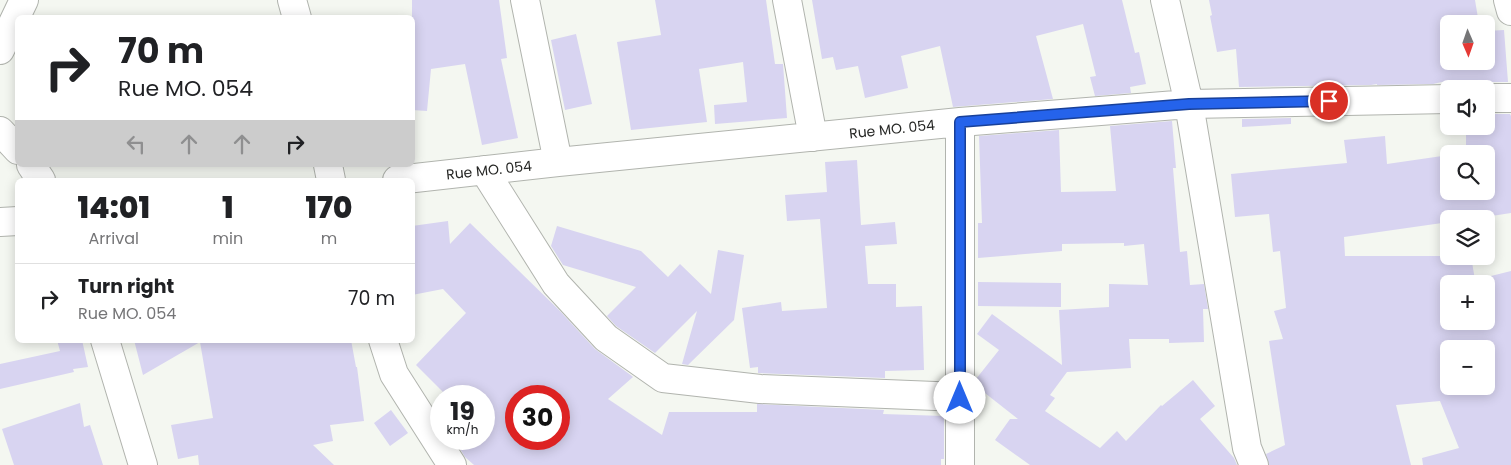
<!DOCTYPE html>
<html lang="en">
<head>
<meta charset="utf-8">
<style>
  :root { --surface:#fff; --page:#f2f2f2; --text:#202124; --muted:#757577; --line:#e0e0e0 }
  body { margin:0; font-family:Poppins,sans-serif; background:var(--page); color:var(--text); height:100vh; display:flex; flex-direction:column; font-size:19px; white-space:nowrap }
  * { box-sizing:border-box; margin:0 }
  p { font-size:16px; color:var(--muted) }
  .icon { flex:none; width:28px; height:28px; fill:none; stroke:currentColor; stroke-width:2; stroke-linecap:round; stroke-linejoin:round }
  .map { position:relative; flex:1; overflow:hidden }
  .side { position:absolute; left:15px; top:178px; width:400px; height:165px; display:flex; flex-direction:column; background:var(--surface); border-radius:8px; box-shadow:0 2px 12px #0003 }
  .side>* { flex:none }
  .guide { position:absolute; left:15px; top:15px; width:400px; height:152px; border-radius:8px; box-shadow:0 2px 12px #0003; background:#fff; color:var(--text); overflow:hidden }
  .needle { width:32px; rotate:178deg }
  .controls { position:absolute; left:1440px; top:15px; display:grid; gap:10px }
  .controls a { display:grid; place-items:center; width:55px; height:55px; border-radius:8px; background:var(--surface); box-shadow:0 2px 12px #0003; font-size:25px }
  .speed { position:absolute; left:430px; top:385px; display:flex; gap:10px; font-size:25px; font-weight:700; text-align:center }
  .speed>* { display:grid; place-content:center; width:65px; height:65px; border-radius:50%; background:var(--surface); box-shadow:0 2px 12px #0003; line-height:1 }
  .speed small { font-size:12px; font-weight:400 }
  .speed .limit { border:8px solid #d22; background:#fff; color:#111 }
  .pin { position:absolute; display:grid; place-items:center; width:42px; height:42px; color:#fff; margin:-21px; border:2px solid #fff; border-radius:50%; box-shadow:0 1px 5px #0007 }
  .me { position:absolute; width:55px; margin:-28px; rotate:0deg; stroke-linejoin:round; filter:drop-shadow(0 0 4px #0008) }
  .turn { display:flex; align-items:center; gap:18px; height:105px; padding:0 20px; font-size:22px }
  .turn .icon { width:65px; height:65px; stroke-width:2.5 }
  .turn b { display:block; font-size:35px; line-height:42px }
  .lanes { display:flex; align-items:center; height:48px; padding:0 20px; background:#0003; justify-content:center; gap:25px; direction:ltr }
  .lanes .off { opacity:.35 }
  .eta { display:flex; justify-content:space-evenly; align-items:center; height:85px; text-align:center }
  .eta b { font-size:30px; font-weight:800; line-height:35px }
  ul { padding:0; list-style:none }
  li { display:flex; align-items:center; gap:15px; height:70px; padding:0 20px; border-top:1px solid var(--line) }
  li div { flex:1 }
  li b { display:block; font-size:19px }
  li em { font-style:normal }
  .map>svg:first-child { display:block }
</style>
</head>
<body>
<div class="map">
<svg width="1511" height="465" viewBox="0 0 1511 465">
  <rect width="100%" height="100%" fill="#f4f7f1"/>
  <path fill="#d8d4f1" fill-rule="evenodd" d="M412,0H499L507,58L501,59L518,138L482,145L465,64L431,69L427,111L412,110Z
    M655,0H766L775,64H783L787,118L715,124L714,105L747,102L743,62L699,69L707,122L631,130L617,42L661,35Z
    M812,0H1122L1135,53L1139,52L1146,84L1130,87L1131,93L1095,96L1090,77L1096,76L1083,24L1036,36L1053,99L953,107L940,46L901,56L908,88L865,98L858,66L836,70L833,57L822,59Z
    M1209,0H1475L1479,24H1449V61H1486V31L1504,30L1508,82H1486L1478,85L1458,86L1446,83V81L1433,84L1377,85V84L1371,85L1239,87L1236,49L1217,52L1210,16L1212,15Z
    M576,34L592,104L565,110L551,40Z
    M1486,114H1510L1511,116V213L1472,219H1449V222L1344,237L1345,256H1471L1475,280L1511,271V465H1423L1422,458L1459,448L1440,401L1396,405L1411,465H1269L1266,454L1285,445L1269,341L1283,339L1274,311L1286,308L1280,251L1273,252L1269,214L1235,217L1231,174L1347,163L1344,140L1385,136L1387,164L1449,155V191H1486V154H1458L1466,153V126H1486ZM1449,284H1486V321H1449ZM1449,349H1486V386H1449Z
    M1291,118V124L1242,127V119Z
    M1172,121L1176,168H1173L1180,252L1187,251L1190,285L1204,284L1208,309H1203L1204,342L1169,343V339H1129L1131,368L1067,372L1050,395L1055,398L1045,411L1100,448L1117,431L1126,441L1161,405L1162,406L1193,380L1215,406L1200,419L1234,458L1237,465H1030L995,440L1010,419H1018L976,386V379L999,350L977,334L992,314L1062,365L1059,310L1109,307V284L1148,285L1144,244L1124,246V243L1062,244V251L978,258V223H982L979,136L1059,130L1061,192L1116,191L1110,126Z
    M857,160L861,225L895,222L897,244L865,246L868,284H896V307L922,306L924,370L885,371V378L758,373V367L750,368L742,308L781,302L782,311L827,308L820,219L787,221L785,195L827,192L825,162Z
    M448,221L450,244L470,223L559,310L595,349L632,376L633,377L608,399L662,435L669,412H757V404L884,410L883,414L944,416V459H941V465H474L465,457L454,439H484V396H447L416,365L466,313L443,289L412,295V226ZM516,396H559V439H516Z
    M557,226L641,251L668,277L680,264L711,294L718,250L744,255L734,320L688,365L682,364L697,311L655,353L616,326L607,316L636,287L563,265L551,246Z
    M978,282L1061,283V307L978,306Z
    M57,340H82L88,367L73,369L74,372L0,389V364L60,351Z
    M134,340H351L356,367H357L364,421L330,425L333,441L313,445L334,465H199L198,455L178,459L171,425L213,418L200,342L143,375Z
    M80,403L84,427L90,425L103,465H14L2,429Z
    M391,410L408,433L390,446L374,423Z"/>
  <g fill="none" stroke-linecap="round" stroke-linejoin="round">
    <g stroke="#b1b4ae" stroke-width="30">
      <path id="minor" d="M292,0L297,18
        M525,0L558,162
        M787,0L813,137
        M1165,0L1189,104L1247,448L1254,465
        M1508,0L1511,11
        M1486,98H1511
        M0,131L18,150
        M31,165L41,180
        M328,165L331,180
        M484,170L556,284L606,338L663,378L760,389L960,397
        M397,180L558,162L960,122L1189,104L1449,99
        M0,222L18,221
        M105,340L143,465
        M383,340L394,374L452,465
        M960,465V122"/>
    </g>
    <g stroke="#b1b4ae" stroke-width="30">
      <path id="tertiary" d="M0,50L24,0"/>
    </g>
    <use href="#minor" stroke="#fff" stroke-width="28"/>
    <use href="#tertiary" stroke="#fff" stroke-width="28"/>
  </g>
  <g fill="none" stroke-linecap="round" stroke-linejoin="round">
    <g stroke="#184099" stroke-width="12">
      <path id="route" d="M960,398V122L1189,104L1329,101"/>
    </g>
    <use href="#route" stroke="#2563eb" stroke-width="9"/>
  </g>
  <g text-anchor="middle" stroke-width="4.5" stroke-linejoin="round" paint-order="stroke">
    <g font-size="14" fill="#252624" stroke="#fff">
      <text transform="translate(892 129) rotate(-6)" y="5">Rue MO. 054</text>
      <text transform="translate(489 170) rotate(-6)" y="5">Rue MO. 054</text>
    </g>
  </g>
</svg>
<div class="controls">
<a><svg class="needle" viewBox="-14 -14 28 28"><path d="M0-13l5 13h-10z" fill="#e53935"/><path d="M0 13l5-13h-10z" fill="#757577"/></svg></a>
<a><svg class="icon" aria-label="sound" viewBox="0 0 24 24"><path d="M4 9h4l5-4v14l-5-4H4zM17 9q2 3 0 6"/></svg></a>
<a><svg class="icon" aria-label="search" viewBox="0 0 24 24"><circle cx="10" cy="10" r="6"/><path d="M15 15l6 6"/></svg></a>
<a><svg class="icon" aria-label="layers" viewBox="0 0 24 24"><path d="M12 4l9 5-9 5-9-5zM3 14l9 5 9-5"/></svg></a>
<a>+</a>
<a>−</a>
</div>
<div class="speed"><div>19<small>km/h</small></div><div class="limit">30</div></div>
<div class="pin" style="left:1329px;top:101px;background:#d93025"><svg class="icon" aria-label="arrive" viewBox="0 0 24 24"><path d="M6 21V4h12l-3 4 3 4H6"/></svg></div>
<svg class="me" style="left:960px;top:398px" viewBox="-20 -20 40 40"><circle r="19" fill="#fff"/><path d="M0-13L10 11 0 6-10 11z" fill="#2563eb"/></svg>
<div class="guide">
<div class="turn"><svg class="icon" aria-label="right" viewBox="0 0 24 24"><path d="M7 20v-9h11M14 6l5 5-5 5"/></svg><div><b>70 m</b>Rue MO. 054</div></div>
<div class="lanes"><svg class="icon off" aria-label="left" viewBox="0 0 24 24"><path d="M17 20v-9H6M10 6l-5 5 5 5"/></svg><svg class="icon off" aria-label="ahead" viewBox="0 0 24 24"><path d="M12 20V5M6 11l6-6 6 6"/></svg><svg class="icon off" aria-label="ahead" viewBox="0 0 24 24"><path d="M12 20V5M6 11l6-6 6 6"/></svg><svg class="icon" aria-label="right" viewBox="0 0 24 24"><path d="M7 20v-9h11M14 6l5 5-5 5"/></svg></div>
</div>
<section class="side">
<div class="eta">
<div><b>14:01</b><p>Arrival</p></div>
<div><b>1</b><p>min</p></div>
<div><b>170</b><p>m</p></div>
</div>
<ul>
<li><svg class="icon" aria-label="right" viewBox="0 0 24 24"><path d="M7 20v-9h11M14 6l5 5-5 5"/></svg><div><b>Turn right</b><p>Rue MO. 054</p></div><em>70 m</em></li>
</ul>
</section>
</div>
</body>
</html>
